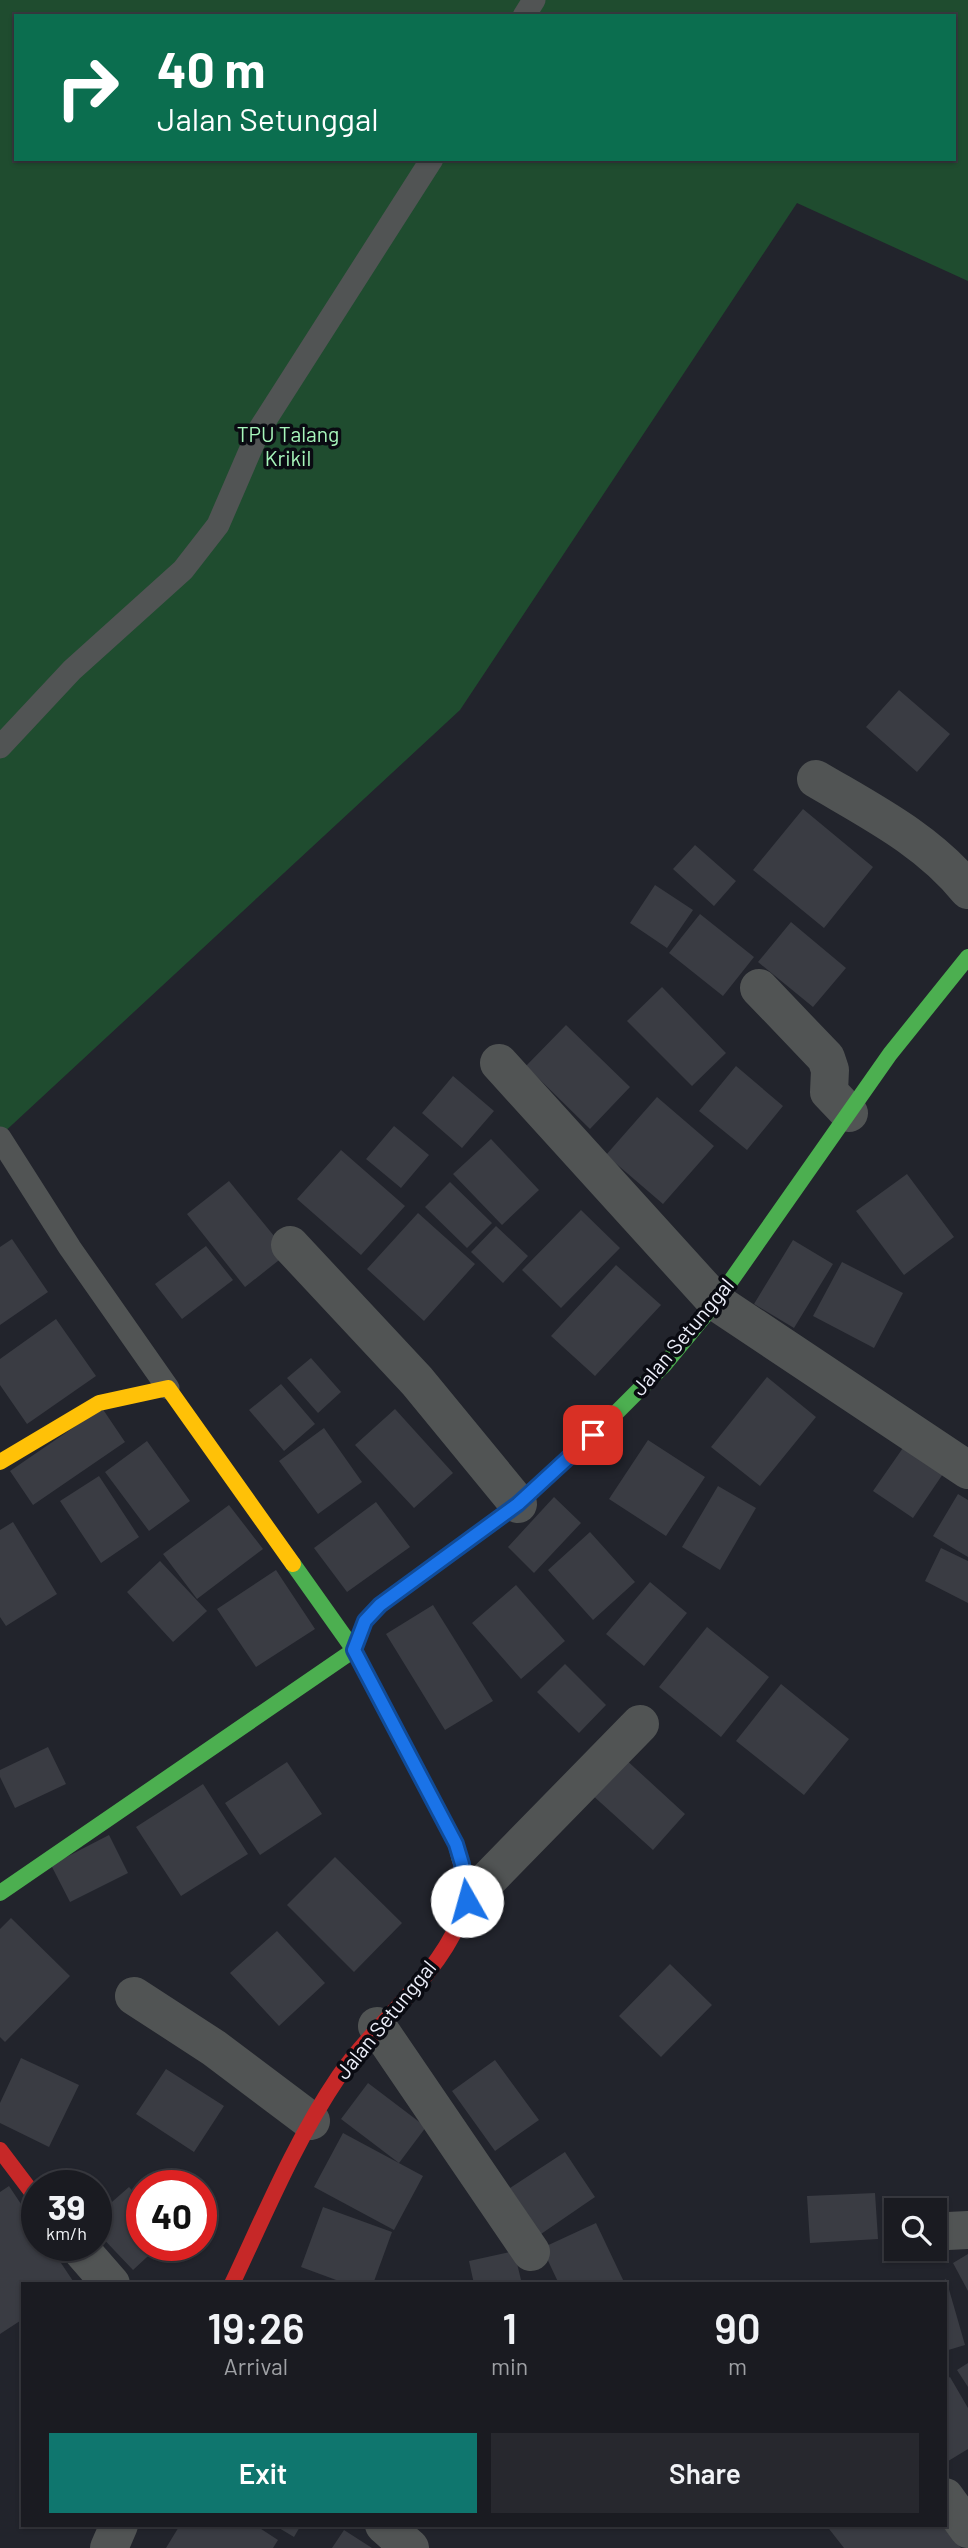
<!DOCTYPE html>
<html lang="en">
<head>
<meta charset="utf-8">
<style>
  :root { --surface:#1a1b21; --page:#27282e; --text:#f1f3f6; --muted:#9fa1a5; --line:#38393f; --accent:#0f766e }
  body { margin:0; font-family:Barlow,sans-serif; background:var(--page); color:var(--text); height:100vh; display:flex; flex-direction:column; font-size:26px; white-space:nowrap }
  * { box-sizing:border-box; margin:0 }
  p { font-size:23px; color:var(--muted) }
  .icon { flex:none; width:38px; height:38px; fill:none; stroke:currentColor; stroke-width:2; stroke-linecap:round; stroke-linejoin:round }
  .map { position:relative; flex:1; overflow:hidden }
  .sheet { position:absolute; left:21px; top:2282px; width:926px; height:245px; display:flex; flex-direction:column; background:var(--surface); border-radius:0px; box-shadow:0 2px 5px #0004,0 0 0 2px var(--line) }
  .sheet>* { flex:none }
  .top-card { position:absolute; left:14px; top:14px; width:942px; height:147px; border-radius:0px; box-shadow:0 2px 5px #0004,0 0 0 2px var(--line); background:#0b6e4f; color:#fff; overflow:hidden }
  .buttons { position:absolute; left:884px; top:2198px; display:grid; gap:14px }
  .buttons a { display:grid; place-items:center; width:63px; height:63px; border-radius:0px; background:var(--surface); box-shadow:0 2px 5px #0004,0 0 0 2px var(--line); font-size:35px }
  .speed { position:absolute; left:21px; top:2170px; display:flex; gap:14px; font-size:35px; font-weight:700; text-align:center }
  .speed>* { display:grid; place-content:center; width:91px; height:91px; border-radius:50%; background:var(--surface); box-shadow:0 2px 5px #0004,0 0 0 2px var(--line); line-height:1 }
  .speed small { font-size:18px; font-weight:400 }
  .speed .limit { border:10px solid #d22; background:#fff; color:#111 }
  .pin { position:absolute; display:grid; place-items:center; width:60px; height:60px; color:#fff; margin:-30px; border-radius:14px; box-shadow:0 4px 10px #0006 }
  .me { position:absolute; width:77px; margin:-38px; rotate:353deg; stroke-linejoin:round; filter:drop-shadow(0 0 5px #0008) }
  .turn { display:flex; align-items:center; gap:24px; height:147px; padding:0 28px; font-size:32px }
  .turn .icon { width:91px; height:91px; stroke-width:2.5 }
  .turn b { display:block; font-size:49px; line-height:60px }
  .eta { display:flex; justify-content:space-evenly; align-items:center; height:119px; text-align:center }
  .eta b { font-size:42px; font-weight:600; line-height:49px }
  .button { display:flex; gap:14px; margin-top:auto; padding:14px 28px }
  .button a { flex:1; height:80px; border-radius:0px; background:var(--accent); color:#fff; font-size:28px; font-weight:600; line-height:80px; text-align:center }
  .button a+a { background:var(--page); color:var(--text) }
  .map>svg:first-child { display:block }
</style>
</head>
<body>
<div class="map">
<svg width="968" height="2548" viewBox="0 0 968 2548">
  <rect width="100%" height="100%" fill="#22242c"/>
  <path fill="#1f4c2f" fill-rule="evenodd" d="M0,0H968V281L797,203L460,710L0,1136ZM16,16H954V159H16Z"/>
  <path fill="#3a3c43" d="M899,690L950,734L917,772L866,727Z
    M803,809L873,867L824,928L753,870Z
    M695,845L736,881L714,906L673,869Z
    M655,885L693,910L667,948L630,923Z
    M700,914L754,957L723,996L669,953Z
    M791,922L846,968L813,1007L758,962Z
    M662,987L726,1053L692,1086L627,1021Z
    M566,1025L630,1087L590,1129L526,1066Z
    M736,1066L783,1106L747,1150L699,1111Z
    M453,1076L494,1111L462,1148L422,1113Z
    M657,1097L714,1146L663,1204L606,1155Z
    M394,1126L429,1155L401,1188L366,1159Z
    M491,1139L539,1190L502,1225L453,1174Z
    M341,1150L405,1206L361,1255L297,1199Z
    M907,1174L954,1237L904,1275L856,1211Z
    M229,1181L288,1253L245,1287L187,1214Z
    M450,1182L492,1223L467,1248L425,1207Z
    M581,1210L620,1248L561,1308L522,1270Z
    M418,1213L475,1264L424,1321L367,1269Z
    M496,1226L528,1256L503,1283L471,1252Z
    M12,1239L48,1292L0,1325V1247Z
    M793,1240L833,1264L794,1328L754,1304Z
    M206,1246L233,1280L182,1319L155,1284Z
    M842,1262L903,1293L874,1348L813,1316Z
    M616,1265L661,1305L595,1376L551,1336Z
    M56,1319L96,1376L27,1424L0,1385V1359Z
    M311,1358L341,1392L318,1413L287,1378Z
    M767,1377L816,1417L760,1486L711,1447Z
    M281,1384L315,1424L284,1451L249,1410Z
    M102,1408L125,1442L33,1505L10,1471Z
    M395,1409L453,1473L414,1508L355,1445Z
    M324,1428L362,1482L318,1514L279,1461Z
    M648,1440L705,1477L666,1536L609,1499Z
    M147,1441L190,1501L149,1531L105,1472Z
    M905,1445L945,1471L913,1518L873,1491Z
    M99,1476L139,1537L101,1563L60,1501Z
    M718,1486L756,1508L720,1570L682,1547Z
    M958,1494L968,1500V1557L933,1536Z
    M554,1497L581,1523L534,1573L508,1547Z
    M376,1502L410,1547L347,1592L314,1548Z
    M229,1505L263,1549L197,1599L163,1554Z
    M13,1522L57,1594L6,1626L0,1617V1530Z
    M590,1532L635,1582L593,1620L548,1570Z
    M941,1548L968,1561V1603L925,1581Z
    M160,1561L207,1611L173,1642L127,1592Z
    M276,1570L315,1629L256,1667L217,1609Z
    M650,1582L687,1613L644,1666L606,1634Z
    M516,1585L565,1641L521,1679L472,1623Z
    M433,1605L493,1701L445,1730L386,1634Z
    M707,1627L769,1677L721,1737L659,1687Z
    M565,1664L606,1705L579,1733L537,1692Z
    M781,1684L849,1739L804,1795L736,1741Z
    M48,1747L66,1784L15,1808L0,1777V1770Z
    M623,1757L685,1814L653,1850L590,1793Z
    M287,1762L322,1814L260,1855L225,1803Z
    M203,1784L248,1854L181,1896L136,1827Z
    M109,1835L128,1873L70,1902L51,1865Z
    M335,1857L402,1923L354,1972L287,1905Z
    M11,1918L70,1976L5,2042L0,2037V1929Z
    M277,1931L325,1983L279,2026L230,1973Z
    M670,1964L712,2005L661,2057L619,2016Z
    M21,2058L79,2085L49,2147L0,2123V2103Z
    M495,2060L539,2120L495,2151L452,2091Z
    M166,2069L224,2106L194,2152L136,2114Z
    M368,2083L426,2127L399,2163L341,2119Z
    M343,2133L423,2176L394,2230L314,2187Z
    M565,2152L595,2197L541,2234L510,2188Z
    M9,2186L37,2228V2245H49L75,2284H23V2319L0,2334V2192Z
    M129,2187L142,2201V2245H160L133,2270L96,2231V2216Z
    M875,2193L878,2239L810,2243L807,2196Z
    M323,2207L392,2232L373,2284H347L301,2267Z
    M596,2223L625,2284H559L542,2248Z
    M514,2251L522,2284H474L469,2261Z
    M968,2254V2291L953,2263Z
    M946,2279L965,2345L945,2351V2284L939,2283Z
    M968,2363V2387L957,2370Z
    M950,2377L968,2408V2449L945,2463V2380Z
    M180,2525H255L278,2540L273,2548H166Z
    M274,2525H301L294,2537Z
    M826,2525H942L961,2548H844Z
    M344,2530L372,2548H332Z"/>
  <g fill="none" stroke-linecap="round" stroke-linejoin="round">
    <path stroke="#515454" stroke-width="23" d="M524,16L534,0
      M0,747L72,670L183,570L218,525L259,430L432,159
      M0,1138L70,1248L168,1388"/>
    <path stroke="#515454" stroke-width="38" d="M816,779C870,811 928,840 968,890
      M759,988L826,1058L830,1070L829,1092L849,1113
      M499,1063L716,1302L968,1470
      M290,1245L417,1381L518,1504
      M467,1901L640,1724
      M134,1996L214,2048L311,2121
      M377,2026L531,2252
      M948,2231L968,2230
      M77,2245L111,2284
      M945,2497L968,2529
      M384,2525L410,2548
      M109,2548L119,2525"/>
    <path stroke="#4caf50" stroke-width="16" d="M611,1418L665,1364L716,1302L890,1054L968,957
      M0,1893L354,1650L293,1564"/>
    <path stroke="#ffc107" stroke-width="16" d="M0,1462L99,1403L168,1388L293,1564
      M460,1860L456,1844L354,1650L365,1621L380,1605L518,1504L611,1418"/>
    <path stroke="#c62828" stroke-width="16" d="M0,2150L37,2199
      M232,2284C265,2214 295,2141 339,2076C375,2023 433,1982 459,1922C468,1902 466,1880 460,1860"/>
  </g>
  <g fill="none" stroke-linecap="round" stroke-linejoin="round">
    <g stroke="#114b97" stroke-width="18">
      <path id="route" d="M467,1901L462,1864L456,1844L354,1650L365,1621L380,1605L518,1504L593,1435"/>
    </g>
    <use href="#route" stroke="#1a73e8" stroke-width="12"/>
  </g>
  <g text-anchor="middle" stroke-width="7" stroke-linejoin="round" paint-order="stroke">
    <g font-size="21" fill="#a7f6bb" stroke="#0a0b12">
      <text x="288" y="442">TPU Talang<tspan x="288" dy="24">Krikil</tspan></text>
    </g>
    <g font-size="21" fill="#eff1fc" stroke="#0a0b12">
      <text transform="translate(683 1337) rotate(-50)" y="7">Jalan Setunggal</text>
      <text transform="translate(386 2020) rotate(-51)" y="7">Jalan Setunggal</text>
    </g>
  </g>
</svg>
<div class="buttons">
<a><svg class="icon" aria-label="search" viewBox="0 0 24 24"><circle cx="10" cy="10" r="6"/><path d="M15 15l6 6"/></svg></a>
</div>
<div class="speed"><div>39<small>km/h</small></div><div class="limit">40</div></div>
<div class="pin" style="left:593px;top:1435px;background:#d93025"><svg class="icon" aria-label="arrive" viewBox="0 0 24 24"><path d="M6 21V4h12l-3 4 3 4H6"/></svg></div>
<svg class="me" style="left:467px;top:1901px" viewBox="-20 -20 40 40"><circle r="19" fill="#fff"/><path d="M0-13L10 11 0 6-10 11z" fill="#1a73e8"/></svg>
<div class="top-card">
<div class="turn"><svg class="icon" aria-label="right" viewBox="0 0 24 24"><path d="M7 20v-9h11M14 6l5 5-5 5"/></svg><div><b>40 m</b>Jalan Setunggal</div></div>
</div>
<section class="sheet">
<div class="eta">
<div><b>19:26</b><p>Arrival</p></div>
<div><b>1</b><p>min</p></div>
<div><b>90</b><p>m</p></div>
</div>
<div class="button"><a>Exit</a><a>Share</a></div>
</section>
</div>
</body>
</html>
